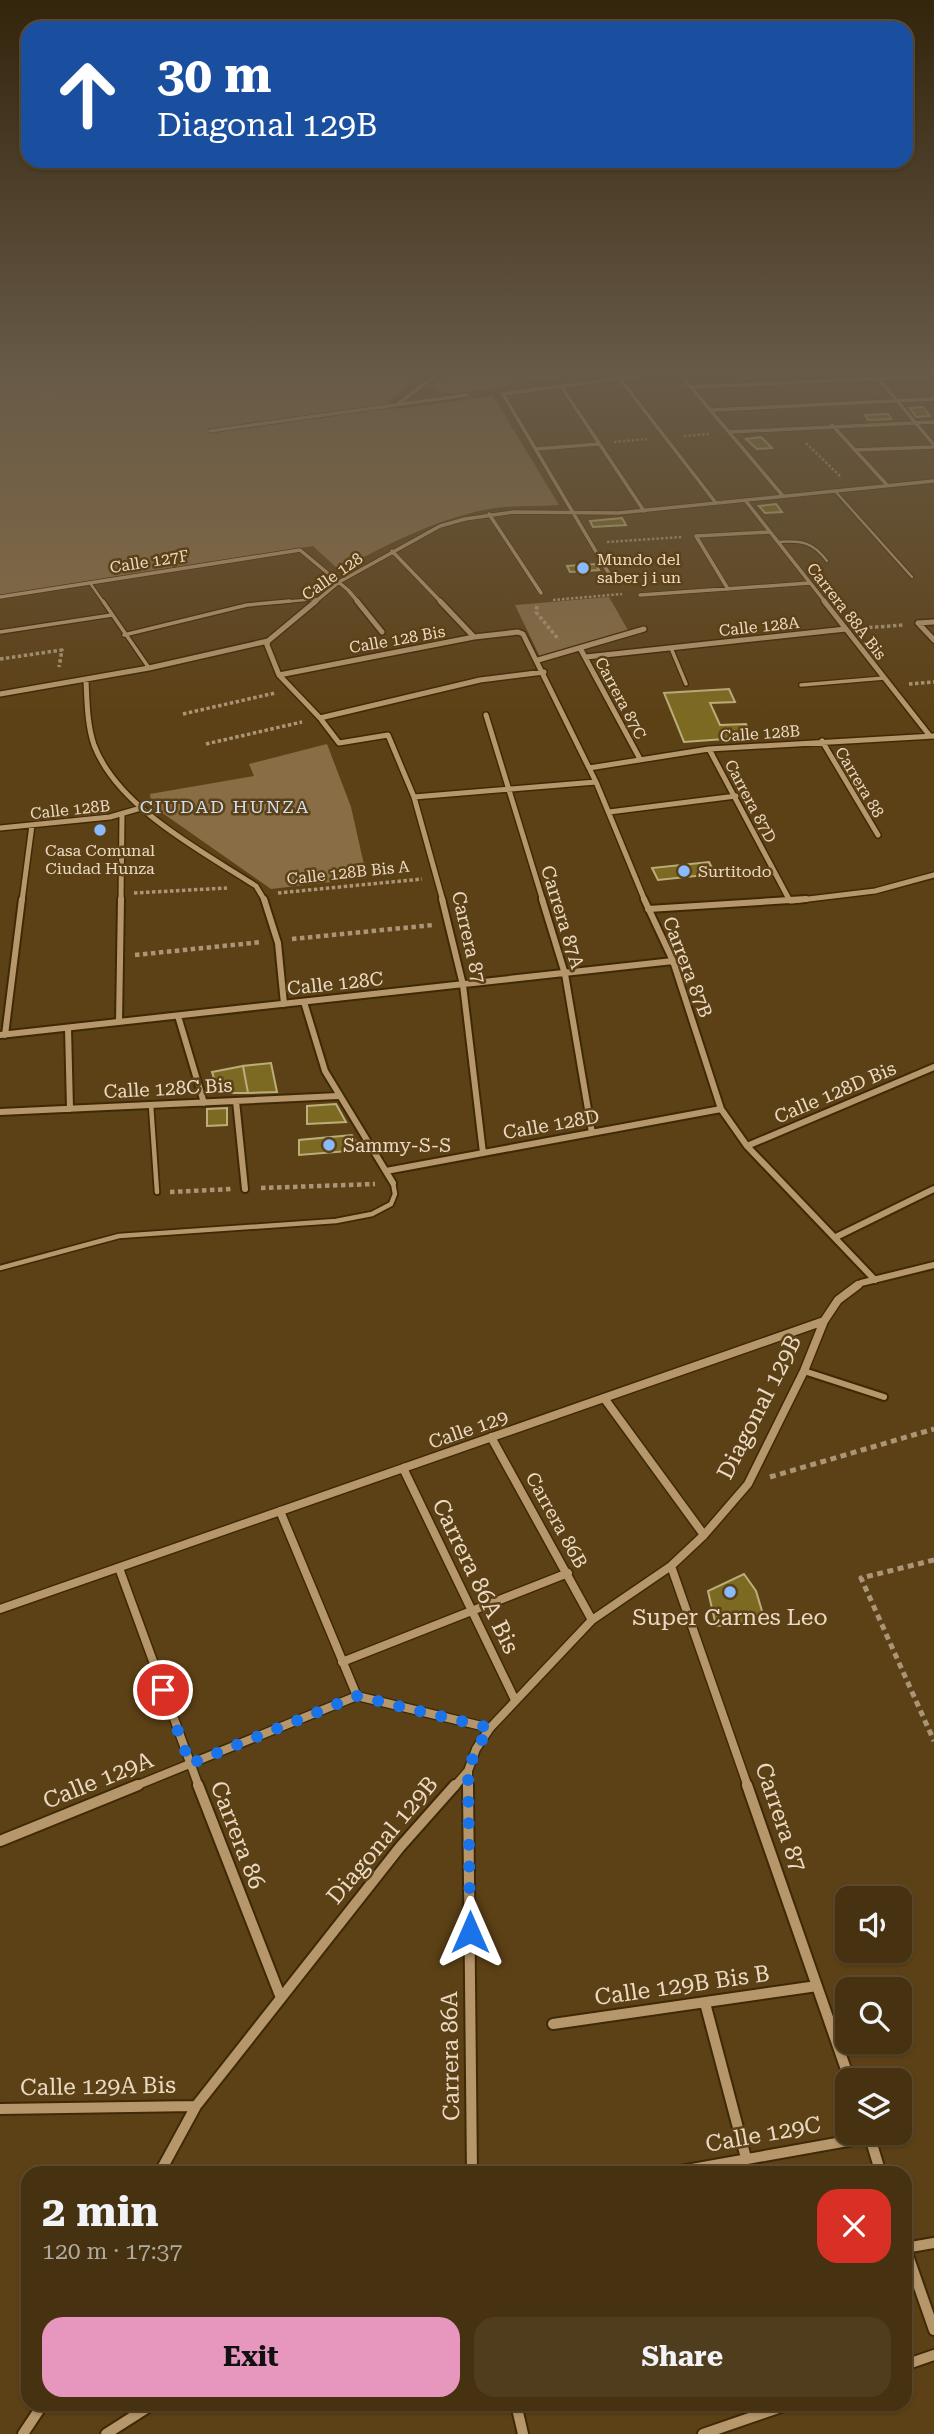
<!DOCTYPE html>
<html lang="en">
<head>
<meta charset="utf-8">
<style>
  :root { --surface:#463110; --page:#503d1e; --text:#f1f3f6; --muted:#b0a99f; --line:#5e4c30; --accent:#e797bd }
  body { margin:0; font-family:"Roboto Serif",serif; background:var(--page); color:var(--text); height:100vh; display:flex; flex-direction:column; font-size:26px; white-space:nowrap }
  * { box-sizing:border-box; margin:0 }
  p { font-size:23px; color:var(--muted) }
  .icon { flex:none; width:38px; height:38px; fill:none; stroke:currentColor; stroke-width:2; stroke-linecap:round; stroke-linejoin:round }
  .map { position:relative; flex:1; overflow:hidden }
  .sheet { position:absolute; left:21px; top:2166px; width:891px; height:245px; display:flex; flex-direction:column; background:var(--surface); border-radius:21px; box-shadow:0 2px 5px #0004,0 0 0 2px var(--line) }
  .sheet>* { flex:none }
  .hud { position:absolute; left:21px; top:21px; width:892px; height:147px; border-radius:21px; box-shadow:0 2px 5px #0004,0 0 0 2px var(--line); background:#1a4fa0; color:#fff; overflow:hidden }
  .buttons { position:absolute; left:835px; top:1886px; display:grid; gap:14px }
  .buttons a { display:grid; place-items:center; width:77px; height:77px; border-radius:14px; background:var(--surface); box-shadow:0 2px 5px #0004,0 0 0 2px var(--line); font-size:35px }
  .pin { position:absolute; display:grid; place-items:center; width:60px; height:60px; color:#fff; margin:-30px; border:4px solid #fff; border-radius:50%; box-shadow:0 2px 7px #0007 }
  .me { position:absolute; width:77px; margin:-38px; rotate:0deg; stroke-linejoin:round; filter:drop-shadow(0 0 5px #0008) }
  .turn { display:flex; align-items:center; gap:24px; height:147px; padding:0 21px; font-size:32px }
  .turn .icon { width:91px; height:91px; stroke-width:2.5 }
  .turn b { display:block; font-size:49px; line-height:60px }
  .round { display:grid; place-items:center; flex:none; width:74px; height:74px; border-radius:21px; background:var(--page) }
  .headline { display:flex; align-items:center; justify-content:space-between; height:119px; padding:0 21px }
  h1 { font-size:42px; font-weight:700; line-height:52px }
  .cta { display:flex; gap:14px; margin-top:auto; padding:14px 21px }
  .cta a { flex:1; height:80px; border-radius:21px; background:var(--accent); color:#111; font-size:28px; font-weight:700; line-height:80px; text-align:center }
  .cta a+a { background:var(--page); color:var(--text) }
  .map>svg:first-child { display:block }
</style>
</head>
<body>
<div class="map">
<svg width="934" height="2434" viewBox="0 0 934 2434">
  <rect width="100%" height="100%" fill="#5d4116"/>
  <path fill="#896d45" d="M0,372H427L388,401L397,409L493,396L559,505C536,507 511,505 489,509C435,519 387,545 339,570L313,546L0,598Z
    M447,372H596L451,394L439,392L433,384Z
    M609,597L629,632L540,657L515,605Z
    M327,744L351,807L367,878L271,889L151,805L150,794L254,776L249,764Z"/>
  <path fill="#7c6a23" stroke="#bbae7a" stroke-width="2" d="M923,407L930,416L916,417L910,408Z
    M888,414L891,419L868,420L865,415Z
    M761,437L772,448L757,449L746,439Z
    M776,504L782,512L765,513L759,506Z
    M622,518L626,525L593,527L590,521Z
    M596,564L599,570L570,572L567,566Z
    M729,689L735,702L710,703L720,725L746,724L752,737L684,742L664,693Z
    M709,862L715,874L658,880L652,868Z
    M271,1063L277,1092L248,1093L243,1066Z
    M243,1066L248,1093H219L212,1072Z
    M336,1104L346,1122L307,1124V1106Z
    M227,1108V1125L207,1126V1109Z
    M352,1135L362,1150L299,1155V1140Z
    M744,1574L756,1591L765,1621L716,1626L708,1591Z"/>
  <g fill="none" stroke-linecap="round" stroke-linejoin="round">
    <g stroke="#3e2907" stroke-width="4.5">
      <path id="lane-far3" d="M835,491L912,577
        M778,542C801,540 813,542 827,561
        M90,583L104,603
        M270,603L317,599"/>
    </g>
    <g stroke="#3e2907" stroke-width="6">
      <path id="lane-far2" d="M103,601L149,668
        M0,632L112,615
        M124,635L247,605L290,601
        M671,648L686,684
        M801,685L884,678"/>
    </g>
    <g stroke="#3e2907" stroke-width="8">
      <path id="lane-far1" d="M151,1105L157,1192
        M0,1268L119,1236L336,1221L372,1214L391,1204L395,1194L393,1183"/>
    </g>
    <g stroke="#3e2907" stroke-width="10">
      <path id="lane" d="M804,1371L884,1397"/>
    </g>
    <g stroke="#3e2907" stroke-width="5">
      <path id="street-far4" d="M678,372L783,496
        M873,372L934,445
        M620,379L716,503
        M561,386L644,511
        M692,387L930,376
        M398,404L440,372
        M711,410L934,399
        M832,425L887,485
        M210,431L467,395
        M729,432L934,422
        M536,449L599,444
        M854,450L934,447
        M745,500L826,603
        M489,514L541,593
        M392,551L442,603
        M611,577L503,394L666,372
        M728,589L696,536L770,532
        M640,595L810,583
        M0,597L300,550L348,590L359,603
        M314,603L339,582L440,526L465,519L514,512L618,513L934,481"/>
    </g>
    <g stroke="#3e2907" stroke-width="8">
      <path id="street-far3" d="M357,601L382,632
        M440,601L474,637
        M824,601L930,736
        M918,623L934,640
        M918,623L934,622
        M268,641L267,645L279,675L320,718L339,743L388,735L414,797L443,901
        M580,648L640,759
        M586,657L846,629
        M538,660L644,629
        M279,675L474,637L518,632L523,634L596,782L645,901
        M86,680C87,701 87,724 94,745C118,808 202,851 256,886L265,901
        M0,694L149,668L268,641L316,601
        M486,715L543,901
        M320,718L480,680L544,672
        M822,741L878,835
        M709,749L790,901
        M589,768L709,749L934,736
        M414,797L596,782
        M609,812L736,796
        M0,828L110,817L141,808
        M22,901L32,825
        M121,901L122,815
        M792,901L875,891L934,875"/>
    </g>
    <g stroke="#3e2907" stroke-width="10">
      <path id="street-far2" d="M264,899L278,943L284,1004
        M442,899L463,985L483,1153
        M542,899L565,974L592,1133
        M644,899L673,961L721,1109L747,1146L875,1280
        M648,909L806,899
        M304,1002L325,1071L393,1183
        M178,1016L204,1103
        M119,1022L121,899
        M68,1028L70,1109
        M0,1035L673,961
        M5,1035L22,899
        M236,1101L245,1189
        M0,1112L338,1096
        M747,1146L934,1067
        M386,1171L721,1109
        M836,1237L934,1189
        M856,1287L861,1283L934,1265"/>
    </g>
    <g stroke="#3e2907" stroke-width="11">
      <path id="street-far1" d="M604,1398L704,1535
        M491,1437L592,1620
        M403,1468L515,1700
        M280,1511L357,1696
        M671,1566L748,1787
        M119,1568L199,1787
        M0,1609L824,1321
        M342,1662L568,1573
        M468,1771V1787
        M133,1787L357,1696L490,1728
        M454,1787L468,1771L476,1749L490,1728L592,1620L671,1566L704,1535L748,1484L804,1371L824,1321L838,1300L858,1285"/>
    </g>
    <g stroke="#3e2907" stroke-width="14">
      <path id="street" d="M198,1785L281,1998
        M468,1785L472,2174
        M747,1785L850,2081
        M0,1841L138,1785
        M705,2003L746,2158
        M553,2024L817,1986
        M0,2109L196,2106
        M869,2134L881,2174
        M159,2174L196,2106L400,1847L455,1785
        M664,2174L870,2137
        M905,2247L934,2330
        M905,2248L934,2243
        M905,2365L934,2355
        M516,2404L523,2434
        M23,2434L43,2404
        M106,2434L153,2404
        M703,2434L790,2404"/>
    </g>
    <path stroke="#aa9576" stroke-width="2.5" stroke-dasharray="2.5 2" stroke-linecap="butt" d="M35,372L34,383L53,399
      M684,436L710,434
      M614,442L647,439
      M806,443L840,476
      M607,542L682,537
      M553,600L622,594"/>
    <path stroke="#aa9576" stroke-width="3.5" stroke-dasharray="3.5 2.5" stroke-linecap="butt" d="M537,606L536,612L559,640
      M863,628L904,625
      M0,659L62,650L59,667
      M909,684L934,682
      M183,714L275,693
      M206,744L302,722
      M134,893L227,888
      M278,893L422,879"/>
    <path stroke="#aa9576" stroke-width="4.5" stroke-dasharray="4.5 3.5" stroke-linecap="butt" d="M292,939L433,925
      M135,955L262,942
      M261,1188L375,1184
      M170,1192L232,1189"/>
    <path stroke="#aa9576" stroke-width="5" stroke-dasharray="6 4.5" stroke-linecap="butt" d="M770,1477L934,1429
      M934,1560L861,1578L934,1741"/>
    <use href="#lane-far3" stroke="#b6966b" stroke-width="2.5"/>
    <use href="#lane-far2" stroke="#b6966b" stroke-width="3.5"/>
    <use href="#lane-far1" stroke="#b6966b" stroke-width="4.5"/>
    <use href="#lane" stroke="#b6966b" stroke-width="6"/>
    <use href="#street-far4" stroke="#b6966b" stroke-width="3.5"/>
    <use href="#street-far3" stroke="#b6966b" stroke-width="5"/>
    <use href="#street-far2" stroke="#b6966b" stroke-width="6"/>
    <use href="#street-far1" stroke="#b6966b" stroke-width="8"/>
    <use href="#street" stroke="#b6966b" stroke-width="10"/>
  </g>
  <linearGradient id="sky" x2="0" y2="1"><stop stop-color="#33240c"/><stop offset="0.52" stop-color="#675a47"/><stop offset="1" stop-color="#675a47" stop-opacity="0"/></linearGradient>
  <rect width="934" height="713" fill="url(#sky)"/>
  <g fill="none" stroke-linecap="round" stroke-linejoin="round">
    <path stroke="#1a73e8" stroke-width="12" stroke-dasharray="0 21.6" d="M163,1690L190,1764L357,1696L490,1728L476,1749L468,1771L470,1932"/>
  </g>
  <g fill="#88bafc" stroke="#5d4116" stroke-width="2.5">
    <circle cx="583" cy="568" r="7"/>
    <circle cx="100" cy="830" r="7"/>
    <circle cx="684" cy="871" r="7"/>
    <circle cx="329" cy="1145" r="7"/>
    <circle cx="730" cy="1592" r="7"/>
  </g>
  <g text-anchor="middle" stroke-width="5" stroke-linejoin="round" paint-order="stroke">
    <g font-size="16" fill="#eadac4" stroke="#5d4116" text-anchor="start">
      <text x="597" y="565">Mundo del<tspan x="597" dy="18">saber j i un</tspan></text>
      <text x="100" y="856" text-anchor="middle">Casa Comunal<tspan x="100" dy="18">Ciudad Hunza</tspan></text>
      <text x="698" y="877">Surtitodo</text>
    </g>
    <g font-size="16" fill="#eadac4" stroke="#5d4116">
      <text transform="translate(149 561) rotate(-9)" y="6">Calle 127F</text>
      <text transform="translate(332 576) rotate(-35)" y="6">Calle 128</text>
      <text transform="translate(847 611) rotate(52)" y="6">Carrera 88A Bis</text>
      <text transform="translate(759 626) rotate(-6)" y="6">Calle 128A</text>
      <text transform="translate(397 639) rotate(-10)" y="6">Calle 128 Bis</text>
      <text transform="translate(621 698) rotate(62)" y="6">Carrera 87C</text>
      <text transform="translate(760 733) rotate(-4)" y="6">Calle 128B</text>
      <text transform="translate(860 782) rotate(59)" y="6">Carrera 88</text>
      <text transform="translate(751 801) rotate(62)" y="6">Carrera 87D</text>
      <text transform="translate(70 809) rotate(-6)" y="6">Calle 128B</text>
      <text transform="translate(348 872) rotate(-6)" y="6">Calle 128B Bis A</text>
    </g>
    <g font-size="18" letter-spacing="2" fill="#cde0f9" stroke="#5d4116">
      <text x="225" y="813">CIUDAD HUNZA</text>
    </g>
    <g font-size="19" fill="#eadac4" stroke="#5d4116">
      <text transform="translate(563 917) rotate(73)" y="7">Carrera 87A</text>
      <text transform="translate(469 937) rotate(77)" y="7">Carrera 87</text>
      <text transform="translate(688 967) rotate(69)" y="7">Carrera 87B</text>
      <text transform="translate(335 983) rotate(-6)" y="7">Calle 128C</text>
      <text transform="translate(168 1088) rotate(-3)" y="7">Calle 128C Bis</text>
      <text transform="translate(835 1092) rotate(-23)" y="7">Calle 128D Bis</text>
      <text transform="translate(551 1124) rotate(-10)" y="7">Calle 128D</text>
      <text transform="translate(468 1429) rotate(-19)" y="7">Calle 129</text>
      <text transform="translate(557 1520) rotate(61)" y="7">Carrera 86B</text>
    </g>
    <g font-size="19" fill="#eadac4" stroke="#5d4116" text-anchor="start">
      <text x="343" y="1152">Sammy-S-S</text>
    </g>
    <g font-size="23" fill="#eadac4" stroke="#5d4116">
      <text transform="translate(759 1407) rotate(-63)" y="8">Diagonal 129B</text>
      <text transform="translate(476 1576) rotate(64)" y="8">Carrera 86A Bis</text>
      <text transform="translate(98 1780) rotate(-22)" y="8">Calle 129A</text>
      <text transform="translate(781 1817) rotate(71)" y="8">Carrera 87</text>
      <text transform="translate(238 1835) rotate(69)" y="8">Carrera 86</text>
      <text transform="translate(382 1840) rotate(-50)" y="8">Diagonal 129B</text>
      <text transform="translate(682 1985) rotate(-8)" y="8">Calle 129B Bis B</text>
      <text transform="translate(450 2056) rotate(-91)" y="8">Carrera 86A</text>
      <text transform="translate(98 2086) rotate(-1)" y="8">Calle 129A Bis</text>
      <text transform="translate(763 2134) rotate(-10)" y="8">Calle 129C</text>
    </g>
    <g font-size="23" fill="#eadac4" stroke="#5d4116">
      <text x="730" y="1625">Super Carnes Leo</text>
    </g>
  </g>
</svg>
<div class="buttons">
<a><svg class="icon" aria-label="sound" viewBox="0 0 24 24"><path d="M4 9h4l5-4v14l-5-4H4zM17 9q2 3 0 6"/></svg></a>
<a><svg class="icon" aria-label="search" viewBox="0 0 24 24"><circle cx="10" cy="10" r="6"/><path d="M15 15l6 6"/></svg></a>
<a><svg class="icon" aria-label="layers" viewBox="0 0 24 24"><path d="M12 4l9 5-9 5-9-5zM3 14l9 5 9-5"/></svg></a>
</div>
<div class="pin" style="left:163px;top:1690px;background:#d93025"><svg class="icon" aria-label="arrive" viewBox="0 0 24 24"><path d="M6 21V4h12l-3 4 3 4H6"/></svg></div>
<svg class="me" style="left:470px;top:1932px" viewBox="-20 -20 40 40"><path d="M0-17L14 15 0 8-14 15z" fill="#1a73e8" stroke="#fff" stroke-width="4"/></svg>
<div class="hud">
<div class="turn"><svg class="icon" aria-label="ahead" viewBox="0 0 24 24"><path d="M12 20V5M6 11l6-6 6 6"/></svg><div><b>30 m</b>Diagonal 129B</div></div>
</div>
<section class="sheet">
<div class="headline"><div><h1>2 min</h1><p>120 m · 17:37</p></div><a class="round" style="background:#d93025;color:#fff"><svg class="icon" aria-label="close" viewBox="0 0 24 24"><path d="M6 6l12 12M18 6L6 18"/></svg></a></div>
<div class="cta"><a>Exit</a><a>Share</a></div>
</section>
</div>
</body>
</html>
